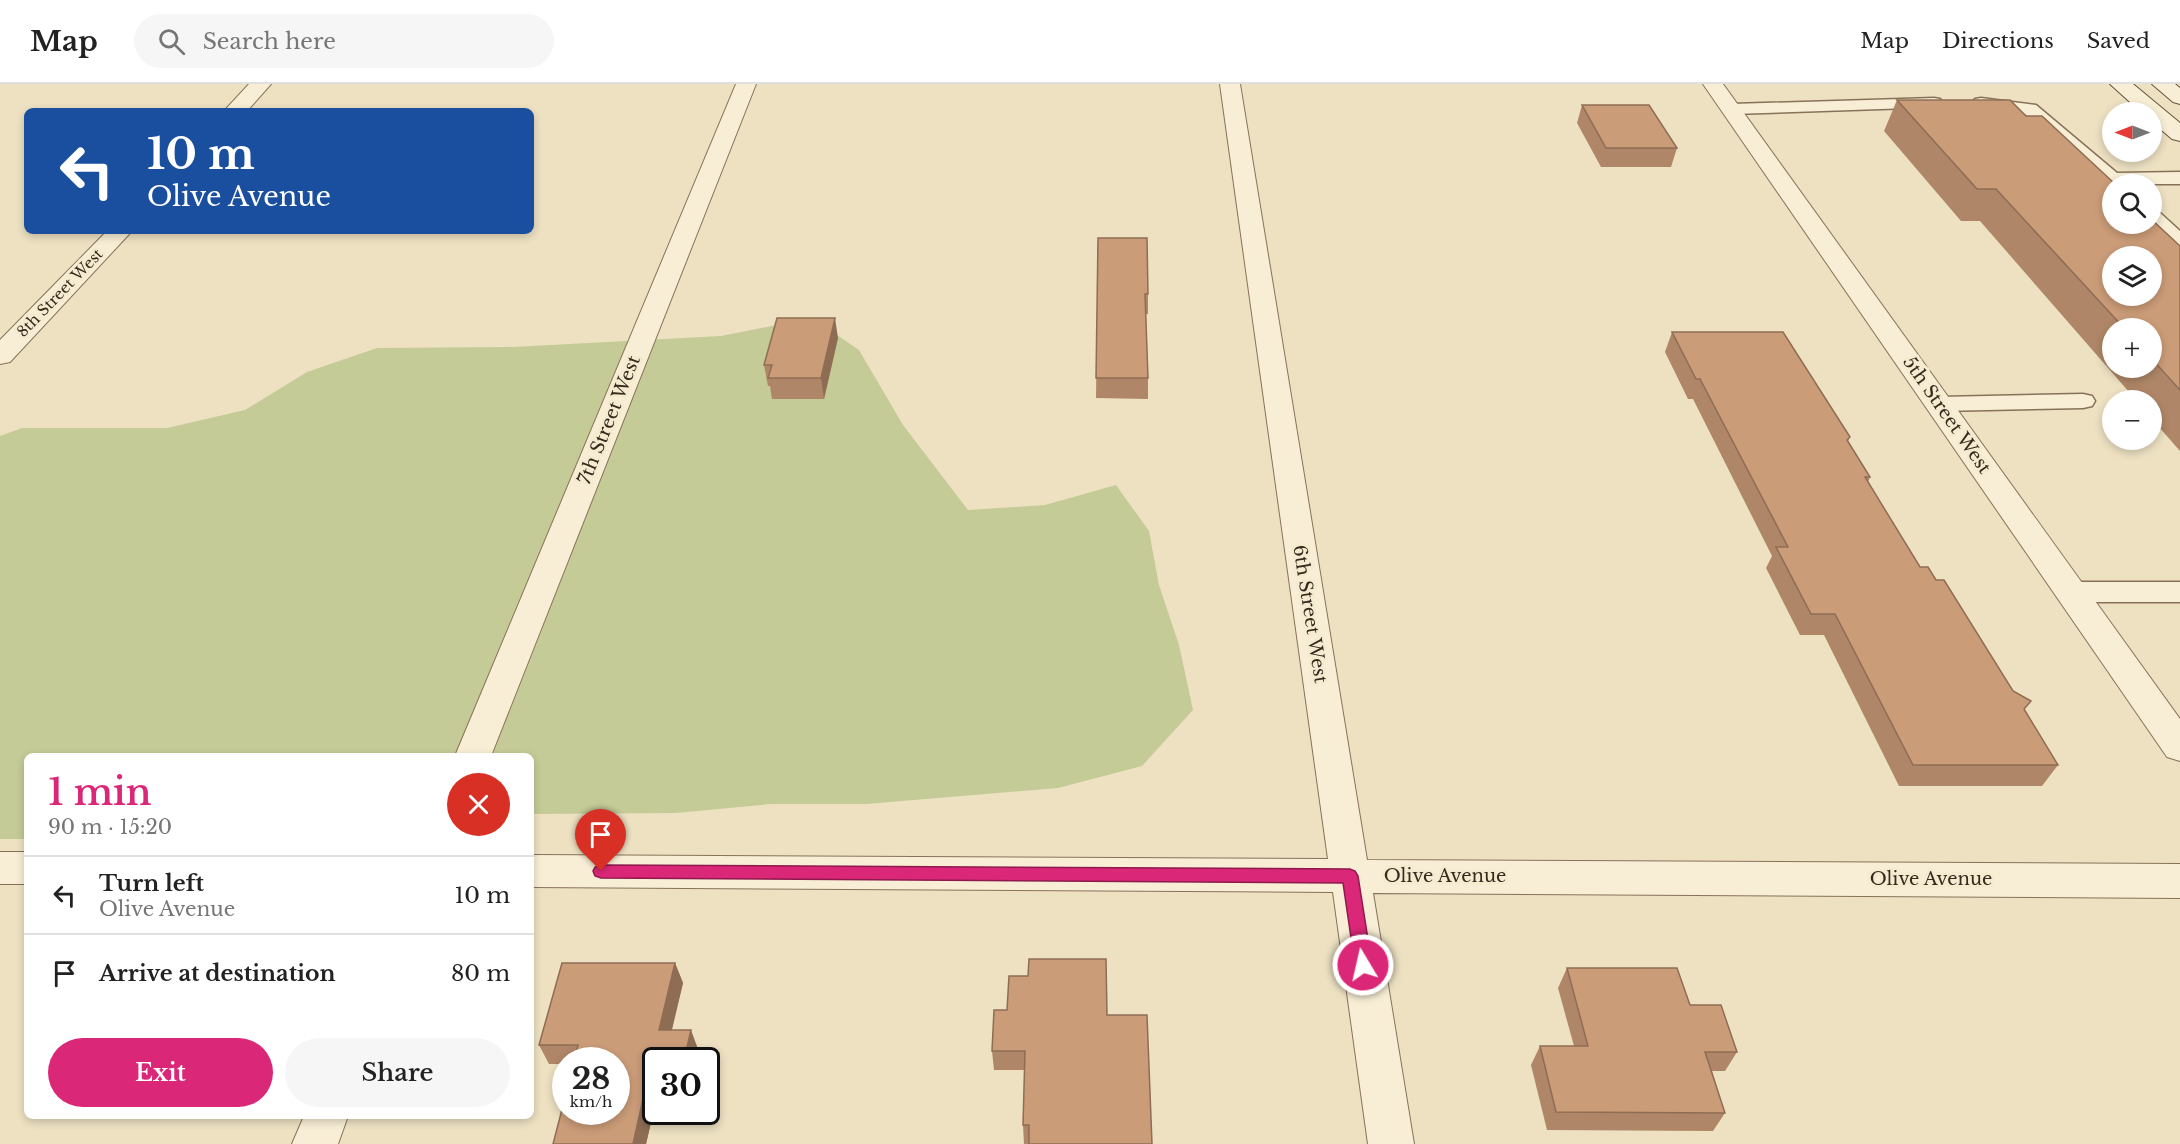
<!DOCTYPE html>
<html lang="en">
<head>
<meta charset="utf-8">
<style>
  :root { --surface:#fff; --page:#f6f6f6; --text:#222; --muted:#767676; --line:#e0e0e0; --accent:#db2777 }
  body { margin:0; font-family:"Libre Baskerville",serif; background:var(--page); color:var(--text); height:100vh; display:flex; flex-direction:column; font-size:22px; white-space:nowrap }
  * { box-sizing:border-box; margin:0 }
  p { font-size:20px; color:var(--muted) }
  .icon { flex:none; width:33px; height:33px; fill:none; stroke:currentColor; stroke-width:2; stroke-linecap:round; stroke-linejoin:round }
  .map { position:relative; flex:1; overflow:hidden }
  .drawer { position:absolute; left:24px; top:669px; width:510px; height:366px; display:flex; flex-direction:column; background:var(--surface); border-radius:9px; box-shadow:0 3px 9px #0003 }
  .drawer>* { flex:none }
  .top-card { position:absolute; left:24px; top:24px; width:510px; height:126px; border-radius:9px; box-shadow:0 3px 9px #0003; background:#1a4fa0; color:#fff; overflow:hidden }
  .needle { width:39px; rotate:270deg }
  .buttons { position:absolute; left:2102px; top:18px; display:grid; gap:12px }
  .buttons a { display:grid; place-items:center; width:60px; height:60px; border-radius:50%; background:var(--surface); box-shadow:0 3px 9px #0003; font-size:30px }
  .speed { position:absolute; left:552px; top:963px; display:flex; gap:12px; font-size:30px; font-weight:700; text-align:center }
  .speed>* { display:grid; place-content:center; width:78px; height:78px; border-radius:50%; background:var(--surface); box-shadow:0 3px 9px #0003; line-height:1 }
  .speed small { font-size:15px; font-weight:400 }
  .speed .limit { border:3px solid #111; border-radius:9px; background:#fff; color:#111 }
  .pin { position:absolute; display:grid; place-items:center; width:51px; height:51px; color:#fff; margin:-62px -26px; border-radius:50% 50% 50% 0; rotate:-45deg; box-shadow:0 0 6px #0007 }
  .pin .icon { rotate:45deg }
  .me { position:absolute; width:66px; margin:-33px; rotate:351deg; stroke-linejoin:round; filter:drop-shadow(0 0 4px #0008) }
  .turn { display:flex; align-items:center; gap:21px; height:126px; padding:0 24px; font-size:27px }
  .turn .icon { width:78px; height:78px; stroke-width:2.5 }
  .turn b { display:block; font-size:42px; line-height:51px }
  .round { display:grid; place-items:center; flex:none; width:63px; height:63px; border-radius:32px; background:var(--page) }
  .head { display:flex; align-items:center; justify-content:space-between; height:102px; padding:0 24px }
  h1 { font-size:36px; font-weight:600; line-height:45px; color:var(--accent) }
  .primary-button { display:flex; gap:12px; margin-top:auto; padding:12px 24px }
  .primary-button a { flex:1; height:69px; border-radius:36px; background:var(--accent); color:#fff; font-size:24px; font-weight:600; line-height:69px; text-align:center }
  .primary-button a+a { background:var(--page); color:var(--text) }
  ul { padding:0; list-style:none }
  li { display:flex; align-items:center; gap:18px; height:78px; padding:0 24px; border-top:2px solid var(--line) }
  li div { flex:1 }
  li b { display:block; font-size:22px }
  li em { font-style:normal }
  header { display:flex; align-items:center; gap:36px; box-sizing:border-box; height:84px; padding:0 30px; background:var(--surface); border-bottom:2px solid var(--line) }
  header strong { font-size:28px }
  nav { display:flex; gap:33px; margin-inline-start:auto; font-size:21px }
  .search { width:420px; height:54px; background:var(--page); display:flex; align-items:center; gap:15px; box-sizing:border-box; padding:0 21px; border-radius:33px; color:var(--muted); font-size:22px }
  .map>svg:first-child { display:block }
</style>
</head>
<body>
<header>
<strong>Map</strong>
<div class="search"><svg class="icon" aria-label="search" viewBox="0 0 24 24"><circle cx="10" cy="10" r="6"/><path d="M15 15l6 6"/></svg>Search here</div>
<nav><a>Map</a><a>Directions</a><a>Saved</a></nav>
</header>
<div class="map">
<svg width="2180" height="1060" viewBox="0 0 2180 1060">
  <rect width="100%" height="100%" fill="#ede1c2"/>
  <path fill="#c4cb96" d="M787,239L837,251L859,266L903,341L968,426L1045,421L1116,401L1149,447L1159,501L1179,561L1193,626L1142,682L1058,704L866,720H771L676,729L531,730V672H27V755H0V352L22,344H167L245,326L307,288L377,264L513,263L721,252Z"/>
  <g fill="none" stroke-linecap="round" stroke-linejoin="round">
    <g stroke="#877259" stroke-width="3">
      <path id="service" d="M1934,14L1940,15L1943,19L1940,23L1732,30L1726,29L1723,25L1726,21L1732,20Z
        M1981,14L2036,21L2117,89L2180,88V100H2112L2111,104L2025,30L1975,23L1972,19L1975,15Z
        M2151,125L2158,127L2180,147V164L2173,162L2148,140H2151Z
        M2083,310L2092,312L2095,317L2092,322L2083,324L1940,327L1931,325L1928,320L1931,315L1940,313Z
        M2071,498H2180V518H2071L2061,515L2057,508L2061,501Z"/>
    </g>
    <g stroke="#877259" stroke-width="2">
      <path id="minor" d="M249,0H271L247,27H224Z
        M736,0H756L491,672H455Z
        M1220,0H1240L1367,776L2180,780V814L1373,809L1414,1060H1368L1333,808L531,803V771L1328,775Z
        M1703,0H1723L2180,635V677L2167,673Z
        M107,147H132L10,278L0,280V256Z
        M0,768H27V800H0Z
        M304,1032H348L338,1060H292Z"/>
    </g>
    <g stroke="#68533c" stroke-width="2">
      <path id="secondary" d="M2110,0H2133L2180,39V57L2172,55L2151,37V28H2141Z
        M2152,0H2175L2180,4V20L2173,18Z"/>
    </g>
    <use href="#service" fill="#f8eed5" fill-rule="evenodd"/>
    <use href="#minor" fill="#f8eed5" fill-rule="evenodd"/>
    <use href="#secondary" fill="#f8eed5" fill-rule="evenodd"/>
  </g>
  <path fill="#af8667" fill-rule="evenodd" d="M1897,16L2026,32L2180,162V367L2151,334V316H2136L1980,137H1961L1884,47ZM2112,244H2151V284H2112Z
    M1582,21L1677,64L1671,83H1601L1577,39Z
    M1098,154L1148,210V230H1146L1148,294V315L1096,314Z
    M1672,248L1850,353L1848,357L1870,393L1868,398L1920,483L1936,496L2024,626L2058,681L2042,702H1899L1824,551H1800L1766,484L1772,472L1693,315H1688L1665,268Z
    M838,254L824,315H772L770,302H768L764,281Z
    M1106,875L1029,1060H1024L1023,1041L1025,986H994L992,967L1007,926L1028,892Z
    M675,879L683,899L672,946L698,965L696,976H656V1017L646,1060L616,976H566V980H549L539,961Z
    M1567,884L1690,921L1737,968L1725,987H1712L1725,1029L1713,1047L1547,1046L1531,981L1540,962H1574L1558,904Z"/>
  <path fill="#8e6d54" d="M835,234L838,254L824,315L821,294Z
    M675,879L683,899L667,965L659,946Z
    M691,946L698,965L696,976H684Z
    M649,988L656,1002V1017L646,1060H633Z"/>
  <path fill="#cb9c78" stroke="#8e6d54" stroke-width="1.5" fill-rule="evenodd" d="M1897,16H2010L2026,32H2042L2115,100H2112V140H2151V135L2180,162V306L2151,274V244H2124L1996,105H1977ZM2112,172H2151V212H2112Z
    M1582,21H1649L1677,64H1606Z
    M1098,154H1147L1148,210H1145L1148,294H1096Z
    M777,234H835L821,294H768L772,281H764Z
    M1672,248H1783L1850,353L1847,356L1870,393H1865L1920,483H1928L1936,496H1944L2013,607L2031,617L2024,625L2058,681H1913L1835,530H1811L1776,463H1788L1700,295H1696Z
    M1029,875H1106L1107,931H1147L1152,1060H1029V1041H1023L1025,967H992L994,926H1007L1009,892H1028Z
    M562,879H675L659,946H691L684,976H656V988H649L633,1060H553L566,1010V1028H616V976H574L578,961H539Z
    M1567,884H1677L1690,921H1721L1737,968H1705L1725,1029L1556,1028L1540,962H1588Z"/>
  <path fill="#db2777" stroke="#8e194d" stroke-width="1.5" d="M601,781L1350,785L1355,787L1358,792L1372,881L1369,887L1363,889L1357,887L1355,881L1343,799L601,794L595,792L593,787L595,783Z"/>
  <g text-anchor="middle" stroke-width="6" stroke-linejoin="round" paint-order="stroke">
    <g font-size="15" fill="#372a1d" stroke="#f5ebd1">
      <text transform="translate(60 209) rotate(-46)" y="5">8th Street West</text>
    </g>
    <g font-size="18" fill="#372a1d" stroke="#f5ebd1">
      <text transform="translate(1947 331) rotate(55)" y="6">5th Street West</text>
      <text transform="translate(609 336) rotate(-68)" y="6">7th Street West</text>
      <text transform="translate(1310 530) rotate(81)" y="6">6th Street West</text>
      <text x="1445" y="798">Olive Avenue</text>
      <text x="1931" y="801">Olive Avenue</text>
    </g>
  </g>
</svg>
<div class="buttons">
<a><svg class="needle" viewBox="-14 -14 28 28"><path d="M0-13l5 13h-10z" fill="#e53935"/><path d="M0 13l5-13h-10z" fill="#767676"/></svg></a>
<a><svg class="icon" aria-label="search" viewBox="0 0 24 24"><circle cx="10" cy="10" r="6"/><path d="M15 15l6 6"/></svg></a>
<a><svg class="icon" aria-label="layers" viewBox="0 0 24 24"><path d="M12 4l9 5-9 5-9-5zM3 14l9 5 9-5"/></svg></a>
<a>+</a>
<a>−</a>
</div>
<div class="speed"><div>28<small>km/h</small></div><div class="limit">30</div></div>
<div class="pin" style="left:601px;top:787px;background:#d93025"><svg class="icon" aria-label="arrive" viewBox="0 0 24 24"><path d="M6 21V4h12l-3 4 3 4H6"/></svg></div>
<svg class="me" style="left:1363px;top:881px" viewBox="-20 -20 40 40"><circle r="17" fill="#db2777" stroke="#fff" stroke-width="3"/><path d="M0-11L8 9 0 5-8 9z" fill="#fff"/></svg>
<div class="top-card">
<div class="turn"><svg class="icon" aria-label="left" viewBox="0 0 24 24"><path d="M17 20v-9H6M10 6l-5 5 5 5"/></svg><div><b>10 m</b>Olive Avenue</div></div>
</div>
<section class="drawer">
<div class="head"><div><h1>1 min</h1><p>90 m · 15:20</p></div><a class="round" style="background:#d93025;color:#fff"><svg class="icon" aria-label="close" viewBox="0 0 24 24"><path d="M6 6l12 12M18 6L6 18"/></svg></a></div>
<ul>
<li><svg class="icon" aria-label="left" viewBox="0 0 24 24"><path d="M17 20v-9H6M10 6l-5 5 5 5"/></svg><div><b>Turn left</b><p>Olive Avenue</p></div><em>10 m</em></li>
<li><svg class="icon" aria-label="arrive" viewBox="0 0 24 24"><path d="M6 21V4h12l-3 4 3 4H6"/></svg><div><b>Arrive at destination</b></div><em>80 m</em></li>
</ul>
<div class="primary-button"><a>Exit</a><a>Share</a></div>
</section>
</div>
</body>
</html>
